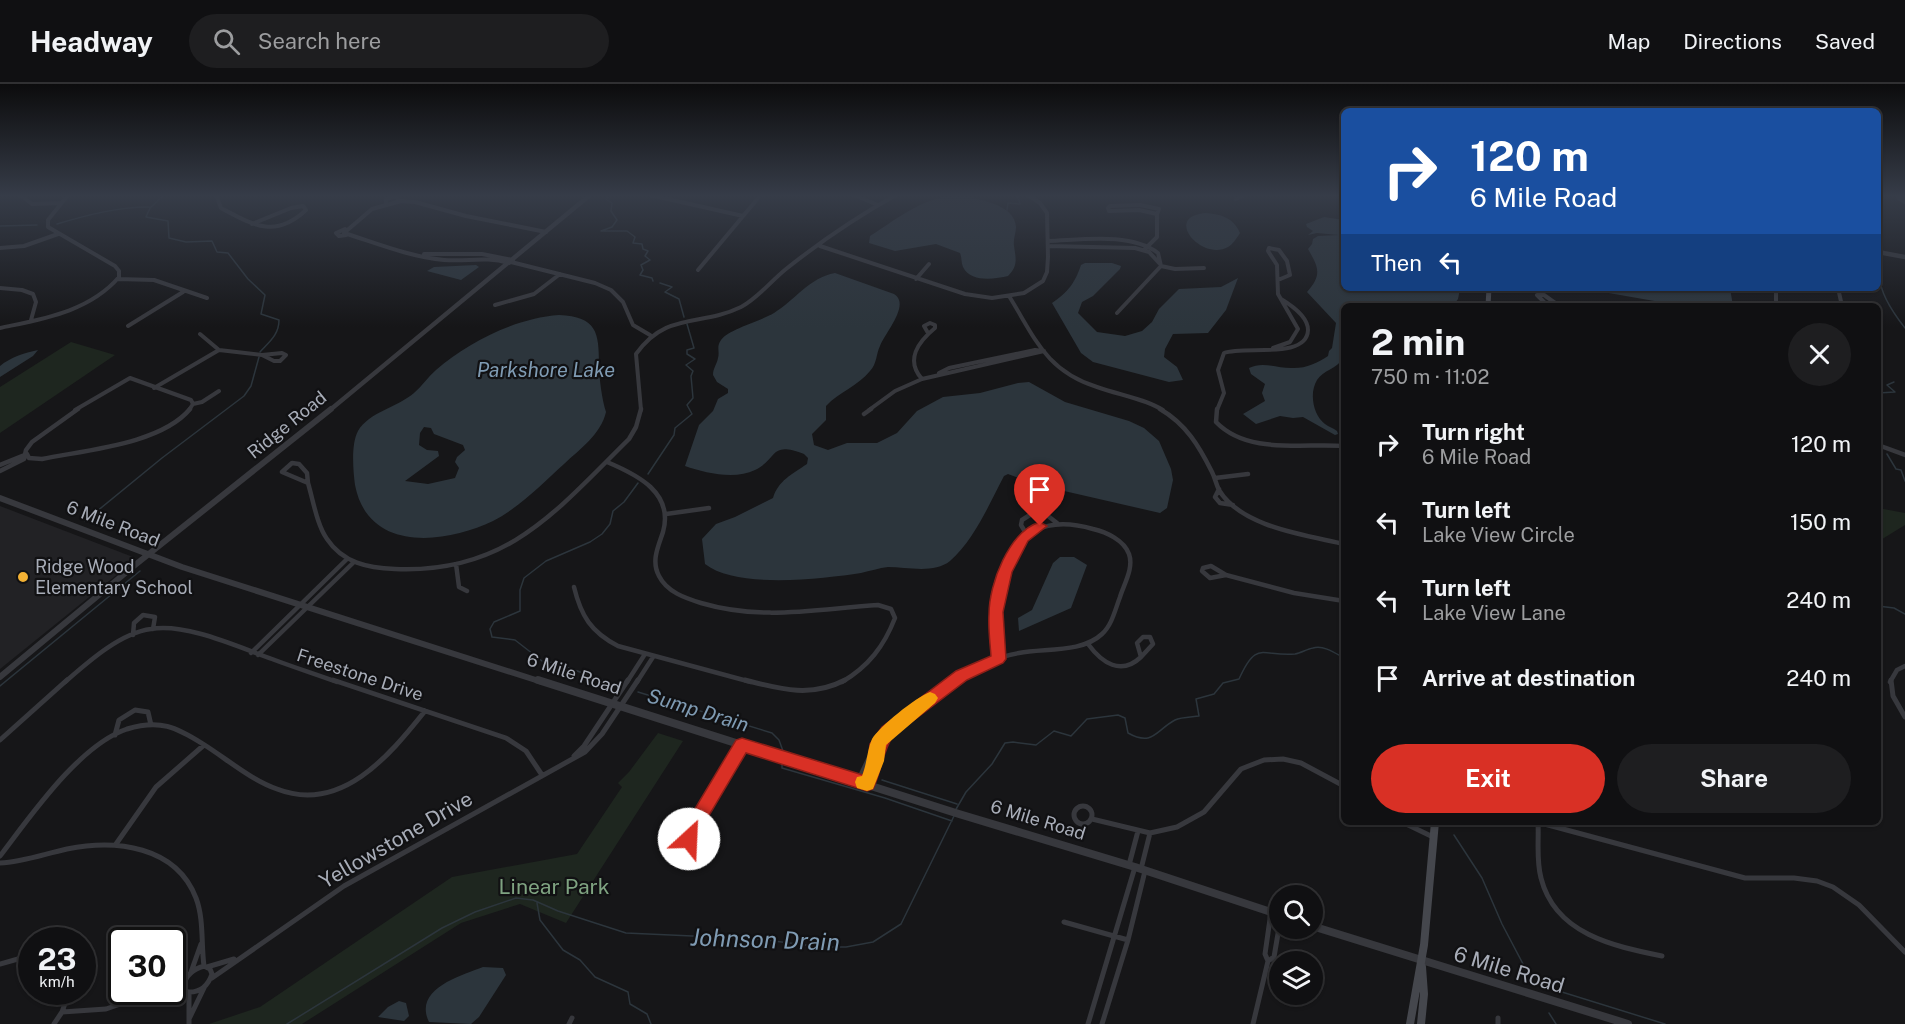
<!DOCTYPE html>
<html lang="en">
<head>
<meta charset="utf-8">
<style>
  :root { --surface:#101012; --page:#1e1e20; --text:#f1f3f6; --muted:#9c9d9f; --line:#303032; --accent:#d93025 }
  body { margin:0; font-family:"Public Sans",sans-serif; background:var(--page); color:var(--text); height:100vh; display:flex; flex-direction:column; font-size:22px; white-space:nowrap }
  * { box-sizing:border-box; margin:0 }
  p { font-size:20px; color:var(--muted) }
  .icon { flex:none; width:33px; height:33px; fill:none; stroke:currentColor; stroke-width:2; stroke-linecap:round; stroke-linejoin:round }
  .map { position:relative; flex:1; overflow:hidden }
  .side { position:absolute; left:1341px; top:219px; width:540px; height:522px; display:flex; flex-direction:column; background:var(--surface); border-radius:9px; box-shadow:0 2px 4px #0004,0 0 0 2px var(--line) }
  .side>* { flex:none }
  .top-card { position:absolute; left:1341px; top:24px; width:540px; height:183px; border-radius:9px; box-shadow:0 2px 4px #0004,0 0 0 2px var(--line); background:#1a4fa0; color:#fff; overflow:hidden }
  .tools { position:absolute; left:1269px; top:801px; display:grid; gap:12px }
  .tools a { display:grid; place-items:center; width:54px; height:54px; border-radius:50%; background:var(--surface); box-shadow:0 2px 4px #0004,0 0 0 2px var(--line); font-size:30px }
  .speed { position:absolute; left:18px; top:843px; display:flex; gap:12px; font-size:30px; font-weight:700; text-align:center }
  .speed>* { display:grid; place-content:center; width:78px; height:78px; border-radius:50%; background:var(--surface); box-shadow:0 2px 4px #0004,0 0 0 2px var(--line); line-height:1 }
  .speed small { font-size:15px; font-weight:400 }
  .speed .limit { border:3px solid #111; border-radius:9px; background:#fff; color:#111 }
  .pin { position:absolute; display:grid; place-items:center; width:51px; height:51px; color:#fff; margin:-62px -26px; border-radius:50% 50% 50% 0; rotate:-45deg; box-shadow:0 0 6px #0007 }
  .pin .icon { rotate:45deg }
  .me { position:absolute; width:66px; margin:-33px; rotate:25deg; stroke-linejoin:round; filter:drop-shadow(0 0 4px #0008) }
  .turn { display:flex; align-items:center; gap:21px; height:126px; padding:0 30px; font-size:27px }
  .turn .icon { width:78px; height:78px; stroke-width:2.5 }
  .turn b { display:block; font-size:42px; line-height:51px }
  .then { display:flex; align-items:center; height:57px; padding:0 30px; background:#0003; gap:12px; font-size:22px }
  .round { display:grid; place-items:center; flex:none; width:63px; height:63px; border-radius:32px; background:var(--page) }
  .summary { display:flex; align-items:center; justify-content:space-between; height:102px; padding:0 30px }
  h1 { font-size:36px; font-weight:700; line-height:45px }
  .primary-button { display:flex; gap:12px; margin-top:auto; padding:12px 30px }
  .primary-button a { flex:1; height:69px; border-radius:36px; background:var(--accent); color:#fff; font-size:24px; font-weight:700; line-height:69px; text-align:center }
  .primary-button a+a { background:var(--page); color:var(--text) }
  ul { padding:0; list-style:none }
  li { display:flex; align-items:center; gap:18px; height:78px; padding:0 30px }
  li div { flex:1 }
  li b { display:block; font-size:22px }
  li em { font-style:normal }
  header { display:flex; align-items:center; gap:36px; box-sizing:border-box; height:84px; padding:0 30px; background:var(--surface); border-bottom:2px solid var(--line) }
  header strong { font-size:28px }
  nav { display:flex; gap:33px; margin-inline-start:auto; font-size:21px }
  .search { width:420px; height:54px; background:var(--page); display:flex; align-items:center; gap:15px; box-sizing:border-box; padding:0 21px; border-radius:33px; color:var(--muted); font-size:22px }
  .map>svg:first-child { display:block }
</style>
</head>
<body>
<header>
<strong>Headway</strong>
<div class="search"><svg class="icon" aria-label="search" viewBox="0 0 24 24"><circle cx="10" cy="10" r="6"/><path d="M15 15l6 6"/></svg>Search here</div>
<nav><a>Map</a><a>Directions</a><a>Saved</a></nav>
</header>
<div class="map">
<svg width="1905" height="940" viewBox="0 0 1905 940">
  <rect width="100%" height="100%" fill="#161618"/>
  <path fill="#222225" d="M0,422L133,473L125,484L0,585Z"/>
  <path fill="#1e261f" d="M71,258L115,271L0,349V303Z
    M1878,424L1905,429V441L1879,457Z
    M658,649L683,657L566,839L520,820L461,839L302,940H209L260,923L452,793L577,770L622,703L618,699L629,688Z"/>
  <path fill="#2c353c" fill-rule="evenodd" d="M962,111C979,116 1015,120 1016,143C1016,149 1013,155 1014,162C1016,175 1018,182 1008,192C995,195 971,199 963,183C961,178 962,174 960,169L936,160L895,167L869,159L870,152C900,133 925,111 962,111Z
    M1205,129C1221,130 1234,134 1240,149C1237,154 1232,161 1228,163C1203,178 1162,133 1205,129Z
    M1324,133L1344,136V204L1460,205L1458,215L1453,222H1344L1343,274C1337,285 1323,286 1317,296C1309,309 1313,331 1325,340C1329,343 1333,344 1337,347L1338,350L1335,351L1303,333L1293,334L1280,332L1256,340L1243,330L1265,317L1262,309L1265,300L1251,290L1249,284C1262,277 1277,284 1291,284C1305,285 1317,279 1328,272L1329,267L1332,264L1336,239L1307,208C1322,191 1319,184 1308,165L1312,160L1313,155L1318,152L1339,151L1317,149L1308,151L1313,147L1307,143L1306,140Z
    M1085,179H1112L1121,182L1120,185L1093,212L1082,218L1078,229L1097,248L1125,252L1142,247L1152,238L1159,225L1179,205L1221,203L1238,194L1226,226L1208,249L1173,250L1165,265L1164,273L1177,283L1183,296L1169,298L1093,278L1081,269L1052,219C1068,208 1075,199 1081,181Z
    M476,181L479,183L461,196L427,187L434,183Z
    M835,189L894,210C911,220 885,249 880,262C876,270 877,280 870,287C858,302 839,308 826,322V336L812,350L814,361L828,366L847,359H877L897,349L917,327L943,313L980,309L1018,299L1029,298L1065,318L1129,337L1144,344L1159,357L1171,385L1173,396L1167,424L1160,429L1038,401L1008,390L1004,392C989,420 975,455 950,477C934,490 907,483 888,483C879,484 870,487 861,489C821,495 737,505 705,480L702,455L716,440L735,433L773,414C778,397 792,390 807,380L808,374L804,370C769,357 779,374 755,386C735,396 705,389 685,382L699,341L713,327L718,315L728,309V305L717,298L713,291C713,284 717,280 718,274C720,267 716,263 721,256C729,245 761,237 774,229C794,217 810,193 835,189Z
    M1580,204H1730L1733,222H1683Z
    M559,231C597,233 599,248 599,281C599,293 602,316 606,328C601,350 580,365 564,380C542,400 520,423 493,437C445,460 368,469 355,401C353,386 351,360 358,347C369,328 398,323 414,309C422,302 428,293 436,286C468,258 516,234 559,231ZM424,343L431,344L434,350L463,361L465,366L457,373L455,378L459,384L455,394L428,400L405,397L439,372L438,367L427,366L419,361L420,349Z
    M38,266L33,272L0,293V282C11,273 24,269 38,266Z
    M1060,473H1074L1087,481L1071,524L1019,547L1018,534L1032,526L1053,479Z
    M483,883L503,884L506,891L479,933L471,940L429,938C413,905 460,892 483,883Z
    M399,917L406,919L409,932L404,937L378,933L388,923Z"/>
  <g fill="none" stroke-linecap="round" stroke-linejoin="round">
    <path stroke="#2c353c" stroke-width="1.5" d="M164,111L150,124L146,133L168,137L169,154L186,158L212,157L217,168L228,169L248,195L265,211L261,230L279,236C279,251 269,258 260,268
      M610,111L606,115L612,119L611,127L617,136L612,143L601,147H627L635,153L633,159L642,160L643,165L648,167L645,172L650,176L641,181L643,186L640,191L652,194L653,197
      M1007,126L1008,119L1020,120L1017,111
      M57,140C87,131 118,123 149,123
      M0,142L37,141
      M1878,181L1881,185C1875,203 1894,230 1905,244
      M660,199L672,203L665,208L679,215L684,233
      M1878,309L1895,308L1887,301L1894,298
      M1878,352L1881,355
      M1887,370L1896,385L1901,386L1905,397
      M648,390L674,351L675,344L692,330L687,321L693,314L691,292L693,287L686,281L695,275L687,270V266L694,264L687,240
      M85,437L162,374L244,312L251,302L259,273
      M1878,522L1894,524L1905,530
      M616,601L555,579L542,577L515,556L492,553L490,545L494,538L520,527V506L524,494L546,477L590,458L602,450L610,440L613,427L624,418L638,399
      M0,602L140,487
      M638,608L772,649L779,656L783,667
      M782,678V684L885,714L952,737
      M882,696L957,720
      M955,727L966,708L992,680L1005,659L1013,658L1036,661L1054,647L1071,652L1087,635L1118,631L1125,634L1128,649C1153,663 1156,646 1175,636C1181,633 1192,633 1199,632L1196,615L1214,610L1223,599L1239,595C1257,555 1262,573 1295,570C1301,569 1307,565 1313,564C1324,561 1335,569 1344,574
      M1454,751L1482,794L1502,840L1533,899L1665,940
      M537,819L540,836L563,866L580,876L595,893L628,908L630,920L647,930L651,940
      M1549,929L1556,940
      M287,940L442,844L475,828L516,814L533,816L558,827L626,849L759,855L821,863H846L873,858L901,840L954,732"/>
    <path stroke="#37383d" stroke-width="4" d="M20,111L32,120L61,119
      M216,111L221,124C253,141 275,155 306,126L303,122L291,124L252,140
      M650,111L743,132
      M854,111L878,121
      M1905,113L1898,114L1905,118
      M1236,115L1244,111
      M386,119V115L397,112L398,117
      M1140,121L1159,125L1157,130L1139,126L1109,127L1108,124L1110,122Z
      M345,145L336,149L339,152L346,151
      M1048,157C1081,156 1130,148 1158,169L1161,182L1117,229
      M820,162L965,210L992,214L1024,209L1043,197L1047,188L1048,173L1047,129L1040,119L1028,111
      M1049,162L1135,164L1149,168L1160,180
      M0,164L24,162L58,150
      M1144,166L1157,153V130
      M424,170H482L513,176
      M511,178L595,199L611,206L623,218L633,241L650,251
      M509,179C484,172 468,178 444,176C410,173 376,159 344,149L372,125L401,117L415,118L466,132L546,148
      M1161,182L1175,185L1204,184
      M698,186L759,113
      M118,195L154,196L207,214
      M916,195L929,180
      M0,204L22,206L33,210L36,218L31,236
      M1776,204V222
      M1838,204L1842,222
      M1009,212C1035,254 1046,287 1097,303C1119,311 1143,314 1163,326
      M495,221L534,210L560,190
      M1548,222L1537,211H1544L1558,221
      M1553,222L1573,219L1597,222
      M128,242L183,208
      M0,244C42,235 89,228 119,193V187L115,182L48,143V136L68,111
      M200,250L219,266
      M1273,264L1290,258L1298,245L1278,210L1277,181L1268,167L1269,164L1279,166L1287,177L1290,191L1278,196
      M282,269L286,271L280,277H274L262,271Z
      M939,289L949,284L1035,266L1044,267
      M922,295C905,276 918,258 935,244V241L930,239L924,242L928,249
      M154,304L219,266L262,271
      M1344,318V322
      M193,320L202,318L219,307
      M75,326L130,294L191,316L193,320L189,326
      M641,326L636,270C667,227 700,243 741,223C757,215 771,197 786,185C820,158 858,132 896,111
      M869,326L895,307L922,295L1044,267
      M1217,326L1224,309L1218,286L1224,269C1244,261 1307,276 1308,246C1308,233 1291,221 1281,215"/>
    <path stroke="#37383d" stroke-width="4.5" d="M1160,325C1186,340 1199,362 1212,388C1215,394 1216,400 1219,406C1241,443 1306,451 1344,460
      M1217,325L1216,338C1248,371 1302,359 1344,362
      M864,330L871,325
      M1878,361L1905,371
      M27,370L29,374L42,375C86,366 161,360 190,325
      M607,378C638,391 674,409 663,448C658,463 651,477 659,492C667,508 685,514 701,519C762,537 816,525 878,521L891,525L895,534C884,562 869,582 842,598
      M292,379L299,380L307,389L308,399L282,388Z
      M0,381L27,370
      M0,387L24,375L26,366L32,358L78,325
      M1215,394L1248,390
      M308,399C313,416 317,441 327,455C343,479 368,484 395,485C507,490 556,427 629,355L636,343L641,325
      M1219,405L1215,413L1220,419L1233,421
      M666,430L709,424
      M1027,451L1021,441L1022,436L1033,429L1048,432L1057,439
      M456,480L459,503L467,507
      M1211,482L1226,491L1210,494L1202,487L1203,484Z
      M1226,491L1294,509L1344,517
      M574,503C581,532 591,548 618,562L751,598
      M133,551L134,539L143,531L155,533L153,545
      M1143,553H1150L1153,560L1141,573L1137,559Z
      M1088,560C1102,579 1121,592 1141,573
      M251,569L347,475
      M258,571L354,478
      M65,598C88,578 120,549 151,545C187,539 238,563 272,575C293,583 315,590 337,598
      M627,598L645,570
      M637,598L653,573
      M952,598C971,584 996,573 1019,569C1045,564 1082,569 1102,550C1112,541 1115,526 1120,513C1124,500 1134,484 1129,470C1124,456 1106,448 1093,445C1002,419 993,508 998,575
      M1890,598L1897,586L1905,582"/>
    <path stroke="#37383d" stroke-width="5" d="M333,596L506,654L526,667L542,691
      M745,596C780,605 811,614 845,596
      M1891,596L1893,612L1905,633
      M115,651L119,636L135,626L148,628L151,641
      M0,656L67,596
      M574,672L584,662L628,596
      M858,697L869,674L887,647L954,596
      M867,700L876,677L878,662
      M1074 731a9 9 0 1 1 18 0a9 9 0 1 1-18 0Z
      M1092,735L1150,749L1177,743L1204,728L1241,685L1264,676L1283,675L1301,679L1344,702
      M1402,738L1433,753
      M1537,738L1745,794H1794L1817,797L1833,803L1859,821L1905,868
      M1538,738C1539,756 1536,776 1541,794C1555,850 1613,862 1662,872
      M678 764a10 10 0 1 1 20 0a10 10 0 1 1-20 0Z
      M689,755L690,748L742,661
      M116,760L156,703L204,661
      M0,772C30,733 79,661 127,645C160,635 176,643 203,660C227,675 251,696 277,705C341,730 389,672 425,627
      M0,779C23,778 44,770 67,765C116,755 176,762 196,814C204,835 201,860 204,882
      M1129,781L1138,747
      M1141,785L1150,749
      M1064,838L1128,856
      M1268,877L1265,870L1271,828
      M0,880L32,871
      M204,882L210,885L212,890C208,902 200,909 187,908L183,902C186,891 193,885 204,882Z
      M207,883L234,875
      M191,888L201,860
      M212,894L344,802L585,668L602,650L638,596
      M172,900L186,894
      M172,907L185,906
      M189,909V940
      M151,911L167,908
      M62,928L106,925L155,908
      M1498,934V940
      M189,935L204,904
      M54,940L62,928L69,908
      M569,940L572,934
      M1088,940L1135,783
      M1102,940L1128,856L1145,787
      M1253,940L1268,877L1274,873L1280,838"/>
    <path stroke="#37383d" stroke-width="4.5" d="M1878,168L1905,173
      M330,326L590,111"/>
    <path stroke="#37383d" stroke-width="6" d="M0,414L182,483L542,598
      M0,593L135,481L331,325"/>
    <path stroke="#37383d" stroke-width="8" d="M538,596L959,730L1135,783L1280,831
      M1312,842L1628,940"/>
    <path stroke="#45474d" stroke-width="5" d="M1488,222L1489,204"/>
    <path stroke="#45474d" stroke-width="8" d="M1410,940L1424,861L1435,738
      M1421,940L1424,910L1422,883"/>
  </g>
  <linearGradient id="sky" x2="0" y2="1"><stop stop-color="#0c0c0d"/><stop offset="0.46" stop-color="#363c48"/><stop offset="1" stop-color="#363c48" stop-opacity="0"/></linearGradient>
  <rect width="1905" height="243" fill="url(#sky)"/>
  <path fill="#d93025" stroke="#8d1f18" stroke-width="1.5" d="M1040,438L1047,442L1028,457L1012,488L1003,528L1006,575L1003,579L967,596L893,652C883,666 881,688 873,705L867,707L746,669L698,750L695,760L689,763L683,760L681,755L684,743L736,656L742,654L863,691L868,677L870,660L882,643L956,587L991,572C990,558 988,544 989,530C989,500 1009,447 1040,438Z"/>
  <path fill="#f59e0b" d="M930,608L935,610L938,614L935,619L886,661L884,677L873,705L867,707L857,704L855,698L857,693L862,692C867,680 867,666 872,655C879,643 916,613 930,608Z"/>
  <circle fill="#f2b134" stroke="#111113" stroke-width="2" cx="23" cy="493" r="6"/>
  <g text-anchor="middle" stroke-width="4.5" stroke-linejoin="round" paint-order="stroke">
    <g font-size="18" fill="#a8adb8" stroke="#111113">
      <text transform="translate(287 341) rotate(-39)" y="6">Ridge Road</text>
      <text transform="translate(113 440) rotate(21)" y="6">6 Mile Road</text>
      <text transform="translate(574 590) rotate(18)" y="6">6 Mile Road</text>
      <text transform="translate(360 591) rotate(18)" y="6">Freestone Drive</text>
      <text transform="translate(1038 736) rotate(17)" y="6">6 Mile Road</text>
    </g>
    <g font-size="18" fill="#a8adb8" stroke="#111113" text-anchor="start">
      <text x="35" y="489">Ridge Wood<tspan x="35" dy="21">Elementary School</tspan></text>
    </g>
    <g font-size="20" font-style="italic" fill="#7f9bb3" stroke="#111113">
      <text x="546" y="293">Parkshore Lake</text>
      <text transform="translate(698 626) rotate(17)" y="7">Sump Drain</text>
    </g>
    <g font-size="21" fill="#a8adb8" stroke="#111113">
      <text transform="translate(396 756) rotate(-30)" y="7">Yellowstone Drive</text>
      <text transform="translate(1509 886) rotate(17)" y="7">6 Mile Road</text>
    </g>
    <g font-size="21" fill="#7fa381" stroke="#111113">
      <text x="554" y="810">Linear Park</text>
    </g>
    <g font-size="24" font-style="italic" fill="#7f9bb3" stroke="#111113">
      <text transform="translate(765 856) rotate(2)" y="8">Johnson Drain</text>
    </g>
  </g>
</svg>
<div class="tools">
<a><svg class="icon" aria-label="search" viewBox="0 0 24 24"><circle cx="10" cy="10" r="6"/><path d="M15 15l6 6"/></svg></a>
<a><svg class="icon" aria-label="layers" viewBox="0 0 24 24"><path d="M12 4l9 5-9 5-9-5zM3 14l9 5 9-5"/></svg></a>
</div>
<div class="speed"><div>23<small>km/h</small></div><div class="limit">30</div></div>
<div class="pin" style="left:1040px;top:442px;background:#d93025"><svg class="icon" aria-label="arrive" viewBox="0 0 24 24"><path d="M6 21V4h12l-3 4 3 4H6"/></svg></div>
<svg class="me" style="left:689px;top:755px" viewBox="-20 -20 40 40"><circle r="19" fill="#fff"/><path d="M0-13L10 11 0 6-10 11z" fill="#d93025"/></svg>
<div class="top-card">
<div class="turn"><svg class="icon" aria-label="right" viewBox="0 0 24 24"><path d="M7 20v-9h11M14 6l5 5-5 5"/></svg><div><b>120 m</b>6 Mile Road</div></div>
<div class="then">Then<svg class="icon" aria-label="left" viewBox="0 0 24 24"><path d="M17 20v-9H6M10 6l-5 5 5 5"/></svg></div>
</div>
<section class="side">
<div class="summary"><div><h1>2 min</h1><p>750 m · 11:02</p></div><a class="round"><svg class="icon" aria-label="close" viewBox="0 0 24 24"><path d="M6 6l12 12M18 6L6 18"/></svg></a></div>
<ul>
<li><svg class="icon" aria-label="right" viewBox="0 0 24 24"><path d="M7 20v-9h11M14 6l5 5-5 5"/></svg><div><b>Turn right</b><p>6 Mile Road</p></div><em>120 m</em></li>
<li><svg class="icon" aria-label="left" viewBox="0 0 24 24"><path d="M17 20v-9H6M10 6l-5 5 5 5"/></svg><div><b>Turn left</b><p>Lake View Circle</p></div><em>150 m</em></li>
<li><svg class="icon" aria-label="left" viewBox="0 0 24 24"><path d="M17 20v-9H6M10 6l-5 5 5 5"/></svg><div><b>Turn left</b><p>Lake View Lane</p></div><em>240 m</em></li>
<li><svg class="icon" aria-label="arrive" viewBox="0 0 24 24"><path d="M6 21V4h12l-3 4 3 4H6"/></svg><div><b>Arrive at destination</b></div><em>240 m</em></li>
</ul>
<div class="primary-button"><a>Exit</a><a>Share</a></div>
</section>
</div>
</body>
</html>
